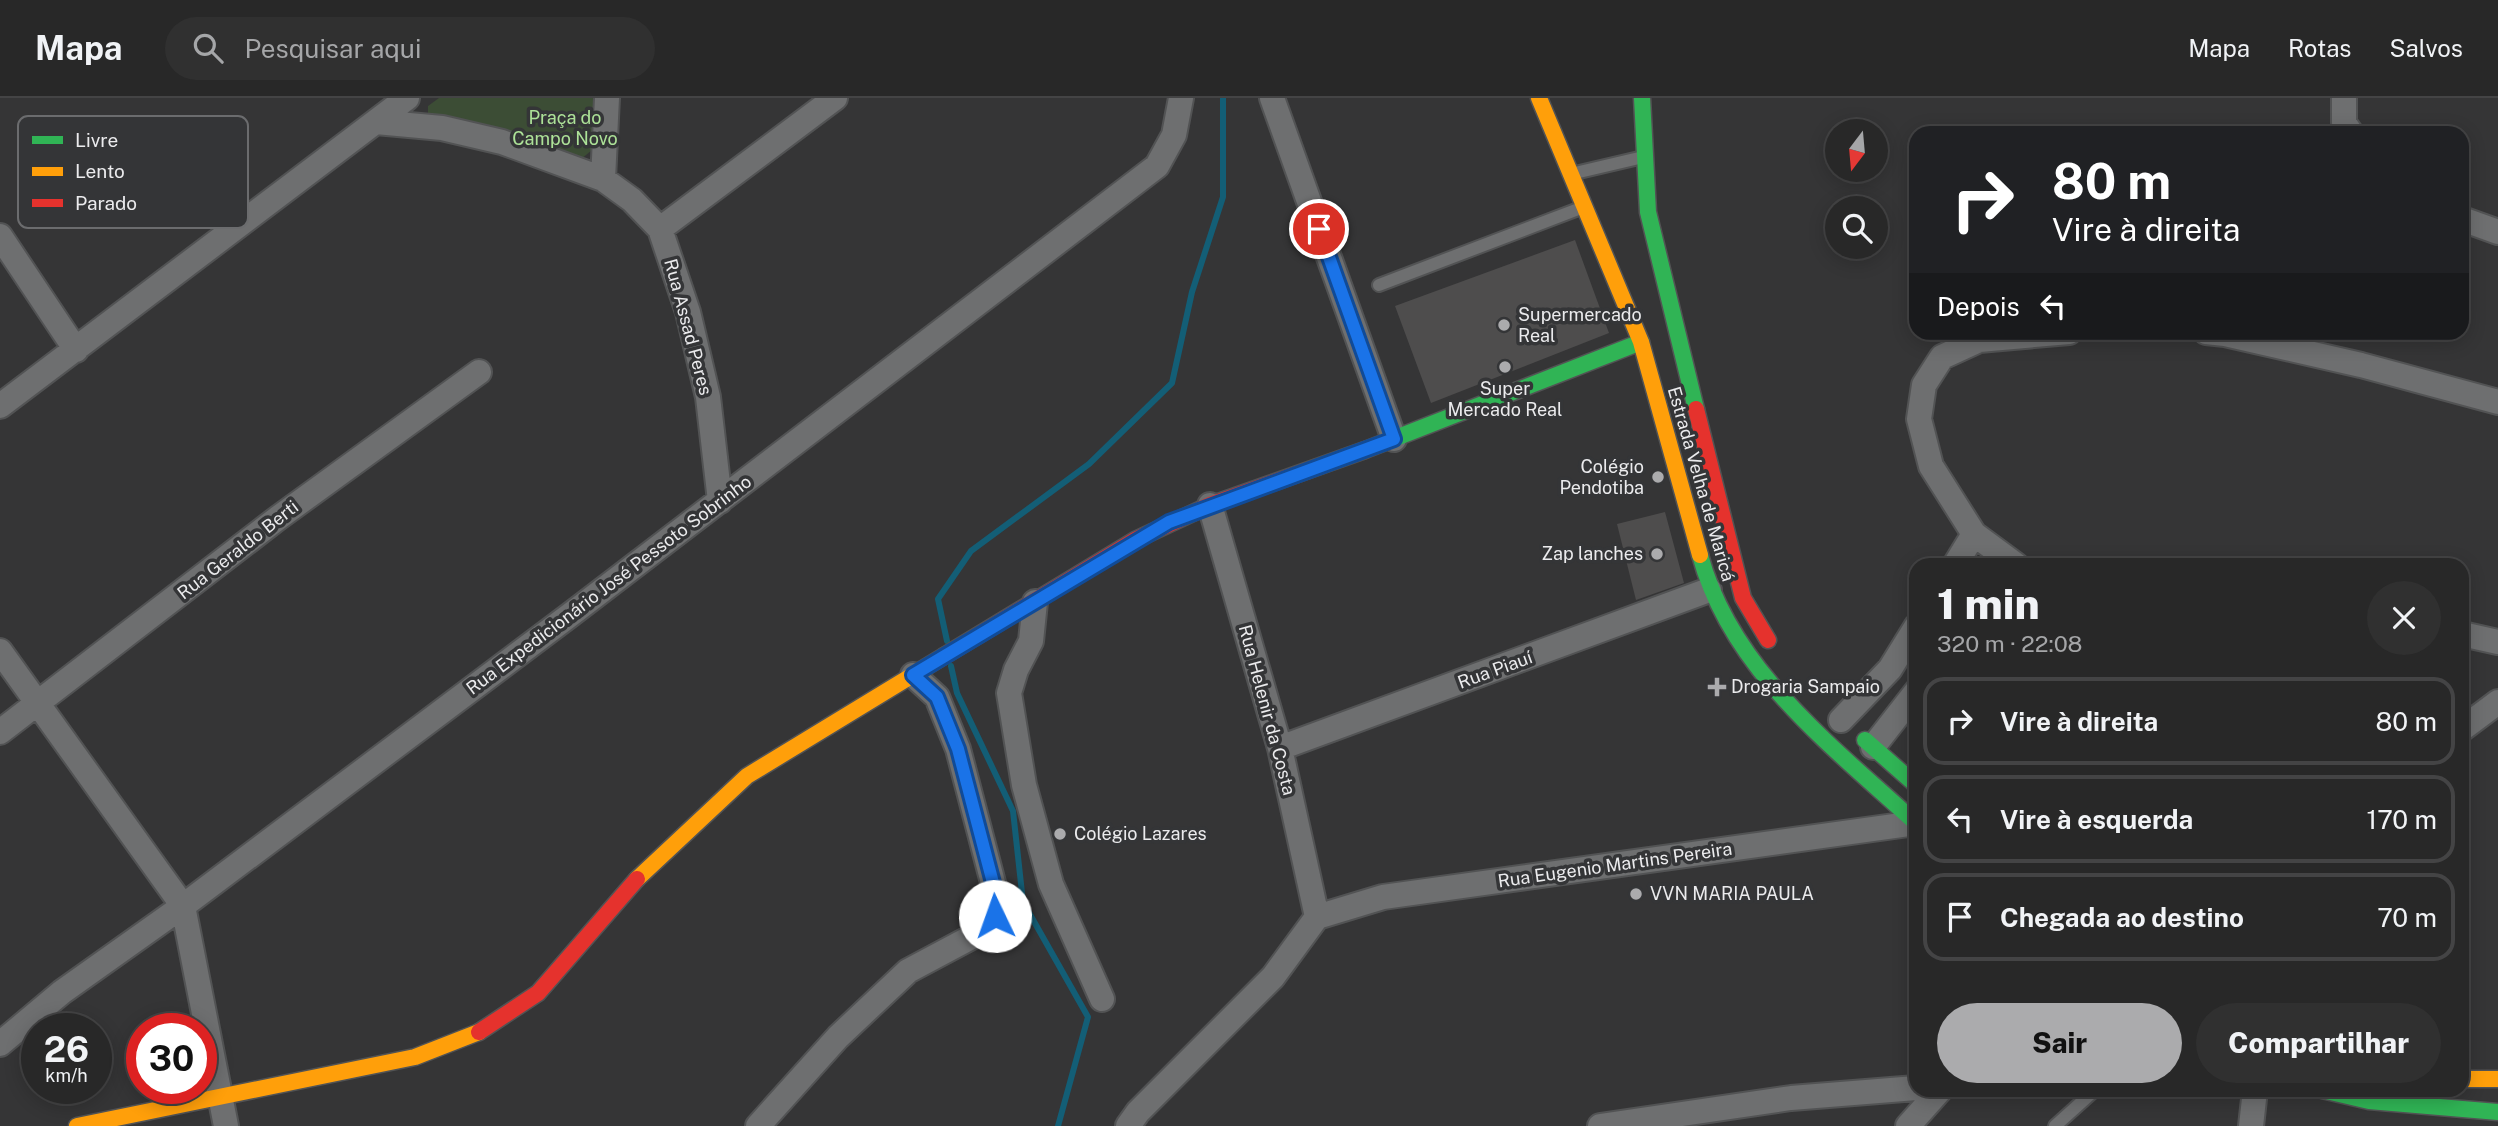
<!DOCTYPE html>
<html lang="pt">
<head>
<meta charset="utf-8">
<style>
  :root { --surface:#282828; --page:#303030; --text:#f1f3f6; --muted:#a5a6a8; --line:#444445; --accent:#ababad }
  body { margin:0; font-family:"Public Sans",sans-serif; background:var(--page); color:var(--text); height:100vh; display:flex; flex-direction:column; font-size:26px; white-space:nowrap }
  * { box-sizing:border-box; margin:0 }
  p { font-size:23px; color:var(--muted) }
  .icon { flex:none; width:38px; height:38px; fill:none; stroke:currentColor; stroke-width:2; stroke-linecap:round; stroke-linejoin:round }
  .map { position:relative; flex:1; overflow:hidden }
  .side { position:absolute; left:1909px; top:460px; width:560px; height:539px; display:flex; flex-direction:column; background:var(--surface); border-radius:21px; box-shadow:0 4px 18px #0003,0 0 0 2px var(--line) }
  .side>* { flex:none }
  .guide { position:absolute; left:1909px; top:28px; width:560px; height:214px; border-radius:21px; box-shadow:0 4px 18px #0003,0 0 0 2px var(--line); background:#202124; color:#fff; overflow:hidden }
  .needle { width:46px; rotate:196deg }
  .controls { position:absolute; left:1825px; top:21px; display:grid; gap:14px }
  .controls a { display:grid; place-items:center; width:63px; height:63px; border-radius:50%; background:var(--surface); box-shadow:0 4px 18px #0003,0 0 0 2px var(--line); font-size:35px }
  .speed { position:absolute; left:21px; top:915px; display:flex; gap:14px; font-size:35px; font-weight:700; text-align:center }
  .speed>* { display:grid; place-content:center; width:91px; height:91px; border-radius:50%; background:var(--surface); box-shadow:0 4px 18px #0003,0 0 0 2px var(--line); line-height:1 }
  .speed small { font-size:18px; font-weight:400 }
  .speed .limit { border:10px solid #d22; background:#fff; color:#111 }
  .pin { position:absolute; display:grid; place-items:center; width:60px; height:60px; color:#fff; margin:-30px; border:4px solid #fff; border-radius:50%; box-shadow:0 2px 7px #0007 }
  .me { position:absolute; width:77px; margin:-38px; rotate:357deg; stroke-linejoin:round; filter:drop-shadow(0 0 5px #0008) }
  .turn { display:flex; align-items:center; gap:24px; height:147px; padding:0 28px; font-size:32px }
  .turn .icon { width:91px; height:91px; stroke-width:2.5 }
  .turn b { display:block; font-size:49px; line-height:60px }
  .then { display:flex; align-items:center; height:66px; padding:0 28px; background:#0003; gap:14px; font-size:26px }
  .round { display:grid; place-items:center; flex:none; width:74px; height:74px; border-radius:37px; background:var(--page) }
  .overview { display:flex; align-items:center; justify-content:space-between; height:119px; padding:0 28px }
  h1 { font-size:42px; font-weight:800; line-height:52px }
  .action { display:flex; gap:14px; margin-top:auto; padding:14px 28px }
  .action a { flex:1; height:80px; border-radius:42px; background:var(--accent); color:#111; font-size:28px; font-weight:800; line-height:80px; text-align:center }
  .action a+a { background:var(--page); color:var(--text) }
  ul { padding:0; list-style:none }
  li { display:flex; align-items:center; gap:21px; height:88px; margin:0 14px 10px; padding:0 14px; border:4px solid var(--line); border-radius:21px }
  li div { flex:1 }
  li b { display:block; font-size:26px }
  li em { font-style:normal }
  header { display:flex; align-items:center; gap:42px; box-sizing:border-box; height:98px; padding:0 35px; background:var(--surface); border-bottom:2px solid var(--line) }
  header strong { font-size:33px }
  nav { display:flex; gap:38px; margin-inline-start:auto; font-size:24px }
  .search { width:490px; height:63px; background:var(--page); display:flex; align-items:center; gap:18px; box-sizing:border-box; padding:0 24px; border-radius:38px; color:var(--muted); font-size:26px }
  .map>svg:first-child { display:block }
</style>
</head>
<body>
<header>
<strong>Mapa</strong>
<div class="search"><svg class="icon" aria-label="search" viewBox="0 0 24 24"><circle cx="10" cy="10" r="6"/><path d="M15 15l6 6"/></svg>Pesquisar aqui</div>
<nav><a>Mapa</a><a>Rotas</a><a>Salvos</a></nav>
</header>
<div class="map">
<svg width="2498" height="1028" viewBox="0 0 2498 1028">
  <rect width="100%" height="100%" fill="#353536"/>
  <path fill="#3c4d35" d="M439,0H597L592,52L580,62L428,17V8Z"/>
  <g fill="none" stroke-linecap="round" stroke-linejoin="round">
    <path stroke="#135e76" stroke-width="6" d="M947,543L938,501L971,453L1089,366L1172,285L1192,194L1223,99V0
      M951,568L957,595L1013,713L1023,804L1088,919L1058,1028"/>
  </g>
  <path fill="#4e4d4d" d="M1575,142L1609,235L1431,305L1395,208Z
    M1665,414L1684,485L1636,502L1617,426Z"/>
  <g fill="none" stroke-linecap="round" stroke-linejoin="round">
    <g stroke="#525354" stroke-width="16">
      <path id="lane" d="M1575,75L1639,60
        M1379,187L1581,110
        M2055,1028L2095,992"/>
    </g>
    <g stroke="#525354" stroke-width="28">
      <path id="street" d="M607,0L603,81L632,102L660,131L688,214L708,299L720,403
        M1272,0L1394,341
        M2344,0V25L2351,35
        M376,24L442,30L502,44L603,81
        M2462,121L2498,134
        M660,131L835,0
        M0,138L76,252
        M2206,234L2225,236L2361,267L2498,304
        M0,308L407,0
        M1210,407L1280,650L1317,819
        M1955,467L1974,436
        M2016,467L1974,436L1931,368L1919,321L1924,287L1942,259L1979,242L2069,234
        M1035,504L1031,543L1016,572L1009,595L1024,687L1051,786L1102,901
        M2462,536L2498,544
        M0,553L183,808L226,1028
        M1841,622L1890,571L1916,529
        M2462,631L2498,604
        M0,634L278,420L479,274
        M1873,649L1916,594
        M1280,650L1709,492
        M1317,819L1383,799L1916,725
        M0,946L62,894L183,808L570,517L1157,68L1174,37L1181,0
        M758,1028L838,939L908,873L983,833L995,818L997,800L958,651L937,599L913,577
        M1128,1028L1138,1014L1273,879L1317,819
        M1600,1028L1791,1000L1916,990
        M1908,1028L1940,992
        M2251,1028L2255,992"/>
    </g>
    <g stroke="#525354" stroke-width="19">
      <path id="fast" d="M1642,0L1648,114L1696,311
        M1365,352L1641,244
        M1700,457C1731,572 1832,648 1916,725
        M1865,642L1916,687
        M2322,992L2369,1003L2498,1014"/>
    </g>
    <g stroke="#525354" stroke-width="19">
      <path id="slow" d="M1539,0L1641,244L1700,457
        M637,781L747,678L944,558
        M2462,981H2498
        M77,1028L415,959L479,934"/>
    </g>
    <g stroke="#525354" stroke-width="19">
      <path id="jam" d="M1696,311L1743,500L1768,542
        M944,558L1135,442L1210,407L1365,352
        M479,934L538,895L637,781"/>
    </g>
    <use href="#lane" stroke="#6e6f70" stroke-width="12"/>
    <use href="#street" stroke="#6e6f70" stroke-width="24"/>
    <use href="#fast" stroke="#30b455" stroke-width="16"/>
    <use href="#slow" stroke="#ff9f0a" stroke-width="16"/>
    <use href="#jam" stroke="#e5322d" stroke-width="16"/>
  </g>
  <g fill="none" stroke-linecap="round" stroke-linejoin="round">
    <g stroke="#114b97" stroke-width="18">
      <path id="route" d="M995,818L997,800L958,651L937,599L913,577L1169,424L1394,341L1319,131"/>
    </g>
    <use href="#route" stroke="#1a73e8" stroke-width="12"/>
  </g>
  <g fill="#ababad" stroke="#343537" stroke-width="2.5">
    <circle cx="1504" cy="227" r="7"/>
    <circle cx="1505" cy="269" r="7"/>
    <circle cx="1658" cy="379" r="7"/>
    <circle cx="1657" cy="456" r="7"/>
    <path d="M1713.5 578.5h7v7h7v7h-7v7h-7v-7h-7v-7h7z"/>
    <circle cx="1060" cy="736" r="7"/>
    <circle cx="1636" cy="796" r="7"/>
  </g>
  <g text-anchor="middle" stroke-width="7" stroke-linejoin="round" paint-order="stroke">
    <g font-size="18" fill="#ade298" stroke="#343537">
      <text x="565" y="26">Praça do<tspan x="565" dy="21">Campo Novo</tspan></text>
    </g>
    <g font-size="18" fill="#ebebed" stroke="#343537" text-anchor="start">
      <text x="1518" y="223">Supermercado<tspan x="1518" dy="21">Real</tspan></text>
      <text x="1505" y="297" text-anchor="middle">Super<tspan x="1505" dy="21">Mercado Real</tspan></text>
      <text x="1644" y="375" text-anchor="end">Colégio<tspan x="1644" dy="21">Pendotiba</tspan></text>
      <text x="1643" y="462" text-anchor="end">Zap lanches</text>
      <text x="1731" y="595">Drogaria Sampaio</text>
      <text x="1074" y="742">Colégio Lazares</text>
      <text x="1650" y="802">VVN MARIA PAULA</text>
    </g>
    <g font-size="18" fill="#ebebed" stroke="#343537">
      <text transform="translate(688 229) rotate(75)" y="6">Rua Assad Peres</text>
      <text transform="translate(1701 386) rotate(74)" y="6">Estrada Velha de Maricá</text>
      <text transform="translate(238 452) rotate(-38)" y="6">Rua Geraldo Berti</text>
      <text transform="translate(609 487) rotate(-37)" y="6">Rua Expedicionário José Pessoto Sobrinho</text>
      <text transform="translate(1495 572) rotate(-20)" y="6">Rua Piauí</text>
      <text transform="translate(1267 612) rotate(75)" y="6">Rua Helenir da Costa</text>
      <text transform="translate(1615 767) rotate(-8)" y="6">Rua Eugenio Martins Pereira</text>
    </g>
  </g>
  <rect x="18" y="18" width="230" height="112" rx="10" fill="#343537" stroke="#6b6c6e" stroke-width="2"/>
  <rect x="32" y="38" width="31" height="8" fill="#30b455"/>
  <rect x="32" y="69" width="31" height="9" fill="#ff9f0a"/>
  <rect x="32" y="101" width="31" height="8" fill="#e5322d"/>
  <g font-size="19" fill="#ebebed">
    <text x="75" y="49">Livre</text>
    <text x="75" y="80">Lento</text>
    <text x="75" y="112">Parado</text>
  </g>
</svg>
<div class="controls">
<a><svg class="needle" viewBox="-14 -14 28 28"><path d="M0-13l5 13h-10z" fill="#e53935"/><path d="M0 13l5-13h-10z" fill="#a5a6a8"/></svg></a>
<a><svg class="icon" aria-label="search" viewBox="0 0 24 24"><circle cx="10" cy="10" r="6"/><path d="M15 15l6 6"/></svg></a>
</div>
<div class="speed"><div>26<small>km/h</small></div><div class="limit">30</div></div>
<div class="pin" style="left:1319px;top:131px;background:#d93025"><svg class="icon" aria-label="arrive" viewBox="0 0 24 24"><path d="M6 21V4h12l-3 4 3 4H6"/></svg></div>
<svg class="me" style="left:995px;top:818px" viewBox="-20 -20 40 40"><circle r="19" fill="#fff"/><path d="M0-13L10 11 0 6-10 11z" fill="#1a73e8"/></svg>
<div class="guide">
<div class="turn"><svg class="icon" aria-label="right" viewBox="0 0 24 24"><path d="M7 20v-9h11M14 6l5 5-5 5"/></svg><div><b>80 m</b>Vire à direita</div></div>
<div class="then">Depois<svg class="icon" aria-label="left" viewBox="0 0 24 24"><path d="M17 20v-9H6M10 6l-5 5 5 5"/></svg></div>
</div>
<section class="side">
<div class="overview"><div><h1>1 min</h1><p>320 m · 22:08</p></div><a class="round"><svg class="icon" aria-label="close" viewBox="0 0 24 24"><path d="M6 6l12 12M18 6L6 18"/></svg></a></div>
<ul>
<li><svg class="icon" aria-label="right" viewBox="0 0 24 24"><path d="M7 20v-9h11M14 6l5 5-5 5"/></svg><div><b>Vire à direita</b></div><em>80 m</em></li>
<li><svg class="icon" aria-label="left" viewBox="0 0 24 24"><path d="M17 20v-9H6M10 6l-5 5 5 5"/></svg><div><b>Vire à esquerda</b></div><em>170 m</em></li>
<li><svg class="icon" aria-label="arrive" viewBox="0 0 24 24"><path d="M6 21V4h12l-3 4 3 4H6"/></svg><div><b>Chegada ao destino</b></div><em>70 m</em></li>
</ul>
<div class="action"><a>Sair</a><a>Compartilhar</a></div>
</section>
</div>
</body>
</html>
